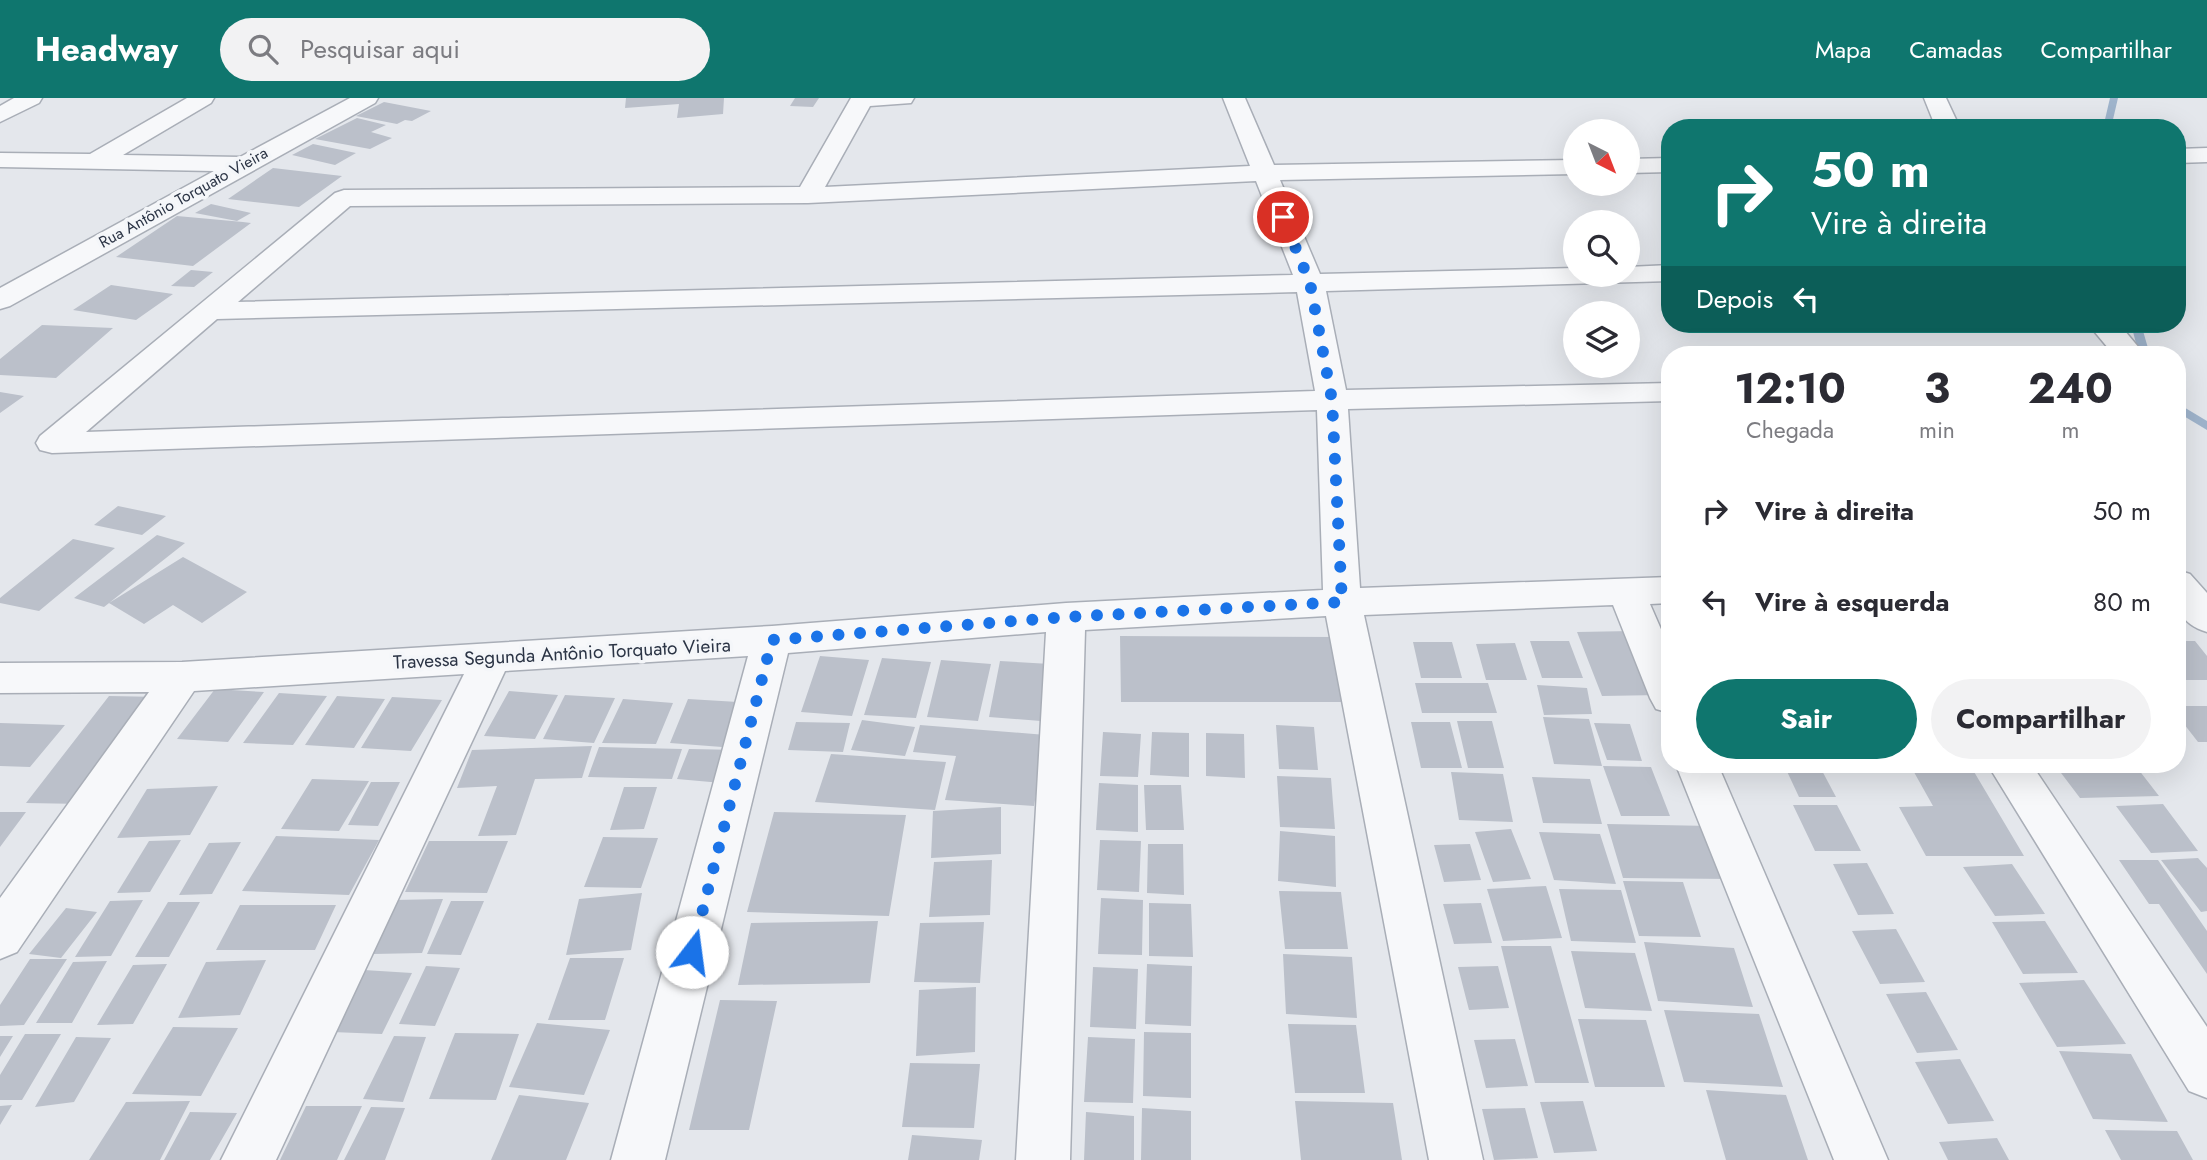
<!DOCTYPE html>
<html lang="pt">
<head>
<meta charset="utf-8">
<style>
  :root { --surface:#fff; --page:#f2f2f3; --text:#2b2b33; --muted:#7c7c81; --accent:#0f766e }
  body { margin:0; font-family:Jost,sans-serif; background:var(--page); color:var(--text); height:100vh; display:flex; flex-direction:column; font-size:26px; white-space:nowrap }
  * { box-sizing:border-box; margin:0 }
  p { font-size:23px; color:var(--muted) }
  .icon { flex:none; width:38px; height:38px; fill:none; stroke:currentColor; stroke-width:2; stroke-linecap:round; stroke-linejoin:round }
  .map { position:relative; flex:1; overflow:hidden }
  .drawer { position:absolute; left:1661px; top:248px; width:525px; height:427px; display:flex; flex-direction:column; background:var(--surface); border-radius:28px; box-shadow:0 7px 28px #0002 }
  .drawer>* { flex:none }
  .hud { position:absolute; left:1661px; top:21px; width:525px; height:214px; border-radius:28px; box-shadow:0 7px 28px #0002; background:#0f766e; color:#fff; overflow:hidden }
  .needle { width:46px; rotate:138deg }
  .controls { position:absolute; left:1563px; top:21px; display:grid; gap:14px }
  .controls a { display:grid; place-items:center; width:77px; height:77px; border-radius:50%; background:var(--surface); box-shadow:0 7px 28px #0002; font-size:35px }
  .pin { position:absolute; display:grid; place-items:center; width:60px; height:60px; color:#fff; margin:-30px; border:4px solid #fff; border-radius:50%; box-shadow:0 2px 7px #0007 }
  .me { position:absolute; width:77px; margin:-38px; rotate:15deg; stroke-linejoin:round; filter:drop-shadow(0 0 5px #0008) }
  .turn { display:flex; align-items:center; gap:24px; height:147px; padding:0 35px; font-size:32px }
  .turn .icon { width:91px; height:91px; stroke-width:2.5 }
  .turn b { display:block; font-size:49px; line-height:60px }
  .then { display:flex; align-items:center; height:66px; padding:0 35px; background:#0003; gap:14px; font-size:26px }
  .eta { display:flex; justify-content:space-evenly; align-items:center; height:119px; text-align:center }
  .eta b { font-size:42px; font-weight:700; line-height:49px }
  .cta { display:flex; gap:14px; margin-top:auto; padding:14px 35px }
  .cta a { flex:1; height:80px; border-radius:42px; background:var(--accent); color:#fff; font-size:28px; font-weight:700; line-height:80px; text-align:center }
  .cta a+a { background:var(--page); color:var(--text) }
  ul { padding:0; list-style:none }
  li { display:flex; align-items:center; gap:21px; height:91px; padding:0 35px }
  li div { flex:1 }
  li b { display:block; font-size:26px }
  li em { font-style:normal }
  header { display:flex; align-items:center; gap:42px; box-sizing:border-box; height:98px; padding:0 35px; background:var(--accent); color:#fff }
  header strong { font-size:33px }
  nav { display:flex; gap:38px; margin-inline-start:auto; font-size:24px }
  .search { width:490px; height:63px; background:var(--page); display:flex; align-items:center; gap:18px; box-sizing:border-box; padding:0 24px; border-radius:38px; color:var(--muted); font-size:26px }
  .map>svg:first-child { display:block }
</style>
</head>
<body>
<header>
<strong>Headway</strong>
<div class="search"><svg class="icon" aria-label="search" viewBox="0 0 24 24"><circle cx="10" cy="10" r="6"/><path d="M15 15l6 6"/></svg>Pesquisar aqui</div>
<nav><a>Mapa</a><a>Camadas</a><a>Compartilhar</a></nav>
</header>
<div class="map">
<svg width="2207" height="1062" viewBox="0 0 2207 1062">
  <rect width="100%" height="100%" fill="#e4e7ec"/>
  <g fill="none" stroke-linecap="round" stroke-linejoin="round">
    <path fill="#9fb4cc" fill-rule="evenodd" d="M2110,0H2118L2111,30H2103Z
      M2131,226H2141L2150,257H2139Z
      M2177,305L2207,323V332L2177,314Z"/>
  </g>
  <path fill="#bbc0ca" d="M626,0H724L723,16L677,20L679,6L625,10Z
    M795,0H819L813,9L790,8Z
    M384,4L431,13L412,23L405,22L397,26L356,18Z
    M357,20L386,27L371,34L392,40L370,51L315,41Z
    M313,46L356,55L335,67L292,57Z
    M273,70L342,78L299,109L228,101Z
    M211,106L251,115L237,123L195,115Z
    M177,118L243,124L251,125L193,168L116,159Z
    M191,172L213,174L194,189L171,188Z
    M111,187L173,196L136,222L73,212Z
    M42,227L113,230L56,280L0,277V261Z
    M0,294L24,298L0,315Z
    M118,408L166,418L142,437L94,427Z
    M157,437L185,445L104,509L74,500Z
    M73,441L115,450L39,513L0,505V500Z
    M183,459L247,494L202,525L173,507L144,526L109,505Z
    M1632,533L1660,597L1602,598L1577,534Z
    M1120,538L1337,539L1348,604H1121Z
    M1530,543H1569L1583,580H1542Z
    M2177,543H2195L2207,558V582H2177Z
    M1413,544H1452L1462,580H1421Z
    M1515,545L1527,582H1486L1476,546Z
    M820,558L869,562L852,618L801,614Z
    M882,560L931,564L916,620L864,617Z
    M941,562L991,566L978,623L927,619Z
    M1000,563L1050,566L1041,623L989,619Z
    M1415,585H1488L1497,615H1422Z
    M1537,587L1587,590L1592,616L1544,617Z
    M215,591L264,594L228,644L177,641Z
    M509,593L558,597L535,641L484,638Z
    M279,595L327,598L293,647L243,645Z
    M565,597L615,600L594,645L543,641Z
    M109,598L161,599L83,706L26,705Z
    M337,598L385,601L354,650L305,647Z
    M392,599L442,602L411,653L361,650Z
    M623,601L673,605L656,646L602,645Z
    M688,601L738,604L722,649L670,645Z
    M2177,608H2207V644H2198L2177,617Z
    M1543,619L1589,621L1602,668L1554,666Z
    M862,622L915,629L905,658L851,652Z
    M1457,623H1492L1504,670H1468Z
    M796,624L850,625L843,654L788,652Z
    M1411,624H1450L1462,670H1421Z
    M0,625L65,627L30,669L0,668Z
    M1594,625L1630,626L1642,663L1607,662Z
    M920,627L1046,637L1034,708L945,702L956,658L913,654Z
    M1276,627L1314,629L1318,672L1279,671Z
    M1103,634L1141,636L1138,679L1100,678Z
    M1152,634L1189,635V679L1150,677Z
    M1206,635L1244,636L1245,680L1206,678Z
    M592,648L582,680L535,681L516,737L478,738L497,688L457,690L472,652Z
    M599,649L682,651L672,681L588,679Z
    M689,651L741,652L733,686L677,681Z
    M831,656L946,664L935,712L815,704Z
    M1784,667H1819L1836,699H1799Z
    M1910,667H1970L2024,758H1926L1899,709L1933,708Z
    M2055,667H2135L2159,698L2080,700Z
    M1603,668L1651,669L1670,718H1621Z
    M1451,674L1503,676L1513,724L1459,722Z
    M1277,678L1331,680L1335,731L1280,729Z
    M1532,679L1590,681L1602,726L1543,725Z
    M312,681L369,683L339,733L281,731Z
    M371,684H400L378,728L348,727Z
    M1099,685L1138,687V734L1096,732Z
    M1144,687H1181L1184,732H1146Z
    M218,688L190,737L117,740L147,691Z
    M624,689H657L644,731L610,732Z
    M2163,706L2198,753L2151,755L2116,708Z
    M1793,707H1837L1861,753H1815Z
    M1001,709V756L931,760L933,713Z
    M0,714H26L0,749Z
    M774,714L906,717L889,818L747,814Z
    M1607,726L1711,728L1732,781L1623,780Z
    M1511,731L1531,781L1493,784L1475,734Z
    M1280,733L1335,738L1336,789L1278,783Z
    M1539,734L1600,736L1616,786L1554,782Z
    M276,738L379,742L349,797L242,793Z
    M603,739L658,740L641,790L584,789Z
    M181,742L150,794L117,795L149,743Z
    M1100,742L1141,743L1139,794L1097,792Z
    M429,743H508L487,795L405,794Z
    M241,744L212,796L179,797L209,745Z
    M1148,746H1183L1184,797L1147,795Z
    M1470,746L1481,782L1444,784L1434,747Z
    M2198,760L2207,770V813L2201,814L2161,762Z
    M992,762L990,817L929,819L934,764Z
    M2119,762H2158L2207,833V876L2159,806H2149Z
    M1867,765L1894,816L1858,817L1833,766Z
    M2012,766L2045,816L1995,818L1963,769Z
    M1623,783L1683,784L1701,839L1639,838Z
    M1546,788L1562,840L1503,843L1487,791Z
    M1559,791L1621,792L1636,845L1571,843Z
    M1279,793L1341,794L1348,851H1285Z
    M642,795L631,852L566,857L579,801Z
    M1101,800L1143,802L1142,857L1098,856Z
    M443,801L422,855L373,856L394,802Z
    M143,802L111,858L75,859L110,803Z
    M451,803H484L461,857L427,856Z
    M168,804H200L169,859H135Z
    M1149,805L1191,806L1193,859L1149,858Z
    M1481,805L1492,845L1454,846L1443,806Z
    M240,807H336L315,852H216Z
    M66,810L97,814L61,860L29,856Z
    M878,823L870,885L738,887L751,825Z
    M2045,823L2078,875L2023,876L1992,824Z
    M984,824L980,885L914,884L920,825Z
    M1896,831L1925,884L1880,886L1852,833Z
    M1644,844L1734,850L1753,909L1658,903Z
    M1501,848H1551L1589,985H1535Z
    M1571,853L1635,855L1652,913L1585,910Z
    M1283,856L1352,859L1357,920L1286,916Z
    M570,860H624L605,922H548Z
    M30,861H67L24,927L0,928V907Z
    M266,862L240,917L178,920L206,864Z
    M107,863L72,925H36L73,864Z
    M167,866L133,926L97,927L133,867Z
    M1147,866L1192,868L1191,928L1145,926Z
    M426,868L460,870L435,928L399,926Z
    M1498,868L1509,910L1469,912L1458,869Z
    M1093,869L1138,871L1136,931L1090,929Z
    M364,872L412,875L382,936L332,934Z
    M2084,882L2126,946L2057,949L2019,885Z
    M976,889L975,954L916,958L919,892Z
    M1926,894L1958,952L1917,955L1886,896Z
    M720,902L777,903L749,1032H689Z
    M1664,912L1759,916L1783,989L1684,984Z
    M1578,921L1646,922L1665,989H1595Z
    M537,925L610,932L584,997L509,989Z
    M1288,926L1356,927L1365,995H1295Z
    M173,929L238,930L201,998L132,996Z
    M1144,934L1191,935V1000L1143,998Z
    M455,935L519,936L496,1002L429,1001Z
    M25,936H61L22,1002H0V977Z
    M0,938H13L0,959Z
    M394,938L426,939L403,1004L363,1001Z
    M76,939L111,940L74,1004L35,1009Z
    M1088,939L1135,941L1133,1005L1084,1004Z
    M1515,941L1528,988L1486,990L1474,942Z
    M2059,953L2131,956L2168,1024L2093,1021Z
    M1960,961L1994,1023L1948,1026L1915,964Z
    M910,965L980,966L974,1030L902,1029Z
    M1706,992L1786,997L1808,1062H1726Z
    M519,997L589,1005L566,1062H491Z
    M190,1003L160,1062H89L126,1004Z
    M1295,1003L1393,1005L1402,1062H1301Z
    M1583,1003L1597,1053L1554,1055L1540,1004Z
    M12,1007L0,1027V1008Z
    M306,1008H362L337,1062H280Z
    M371,1009L405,1010L385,1062H344Z
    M1142,1010L1191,1013V1062H1141Z
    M1525,1010L1538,1060L1494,1062L1482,1011Z
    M190,1014L237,1015L210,1062H164Z
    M1086,1014L1134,1018V1062H1084Z
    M2105,1032L2177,1033L2193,1062H2121Z
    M912,1037L982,1042L979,1062H908Z
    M1997,1040L2009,1062H1948L1939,1044Z"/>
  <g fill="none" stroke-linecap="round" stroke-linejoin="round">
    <g stroke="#a9aeb7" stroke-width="3">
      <path id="street" d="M14,0H42L39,5L0,24V8Z
        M187,0H214L211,5L123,57L240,59L350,0H378L375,5L10,208L0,211V190L214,73L0,69V55L90,56Z
        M851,0H914L911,5L870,8L825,89L1250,68L1223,0H1245L1274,67L1575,62V76L1280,82L1320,176L1575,170V177H1628V169L1670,167V183L1326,193L1346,292L1670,285V303L1348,311L1360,490L1670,479V505L1650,506L1670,552V615L1656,611L1650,600L1613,507L1364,517L1483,1062H1429L1326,518L1085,532L1070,1062H1016L1046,534L788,555L665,1062H611L748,558L505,573L276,1062H221L464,576L194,593L17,854L0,861V800L149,594L0,595V565L182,564L772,528L1066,505L1323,492L1317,312L52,355L40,352L36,345L40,338L335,95L344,92L800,89ZM1256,83L1293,177L238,204L350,108L808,105ZM1297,194L1315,293L86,334L217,221Z
        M1924,0H1946L1960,30H1936Z
        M2207,50V64L2177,65V51Z
        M1670,60V74L1628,75V61Z
        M2088,226H2119L2145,257H2114Z
        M2177,472L2190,476L2207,495V534C2173,524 2177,501 2177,472Z
        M1676,667H1718L1888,1062H1834Z
        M1988,667H2032L2207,929V1000L2189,993Z"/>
    </g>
    <use href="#street" fill="#f7f8fa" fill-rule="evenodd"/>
  </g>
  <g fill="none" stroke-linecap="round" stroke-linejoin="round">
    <path stroke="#1a73e8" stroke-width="12" stroke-dasharray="0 21.6" d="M692,854L772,542L1066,519L1342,504L1332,302L1310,185L1283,119"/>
  </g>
  <g text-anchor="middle" stroke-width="7" stroke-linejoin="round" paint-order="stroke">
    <g font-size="16" fill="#2b3445" stroke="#f4f6f9">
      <text transform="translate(183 99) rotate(-29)" y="6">Rua Antônio Torquato Vieira</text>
    </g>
    <g font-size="19" fill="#2b3445" stroke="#f4f6f9">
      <text transform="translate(562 555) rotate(-3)" y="7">Travessa Segunda Antônio Torquato Vieira</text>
    </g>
  </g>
</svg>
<div class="controls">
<a><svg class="needle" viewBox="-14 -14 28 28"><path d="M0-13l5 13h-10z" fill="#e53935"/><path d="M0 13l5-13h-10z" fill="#7c7c81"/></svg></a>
<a><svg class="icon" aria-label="search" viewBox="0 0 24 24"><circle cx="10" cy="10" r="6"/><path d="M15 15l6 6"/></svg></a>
<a><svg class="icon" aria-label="layers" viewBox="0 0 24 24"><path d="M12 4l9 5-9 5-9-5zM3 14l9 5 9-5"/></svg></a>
</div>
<div class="pin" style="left:1283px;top:119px;background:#d93025"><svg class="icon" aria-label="arrive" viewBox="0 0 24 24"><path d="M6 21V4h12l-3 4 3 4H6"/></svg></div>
<svg class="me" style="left:692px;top:854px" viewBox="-20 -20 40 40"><circle r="19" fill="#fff"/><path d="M0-13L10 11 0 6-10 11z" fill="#1a73e8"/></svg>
<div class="hud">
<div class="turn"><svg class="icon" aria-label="right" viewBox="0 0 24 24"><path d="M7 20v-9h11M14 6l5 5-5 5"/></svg><div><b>50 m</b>Vire à direita</div></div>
<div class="then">Depois<svg class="icon" aria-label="left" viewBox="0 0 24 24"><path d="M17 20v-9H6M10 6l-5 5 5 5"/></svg></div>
</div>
<section class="drawer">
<div class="eta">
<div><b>12:10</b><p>Chegada</p></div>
<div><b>3</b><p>min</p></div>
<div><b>240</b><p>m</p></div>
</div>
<ul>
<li><svg class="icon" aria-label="right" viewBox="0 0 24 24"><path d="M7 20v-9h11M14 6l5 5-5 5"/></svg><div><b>Vire à direita</b></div><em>50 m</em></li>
<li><svg class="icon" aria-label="left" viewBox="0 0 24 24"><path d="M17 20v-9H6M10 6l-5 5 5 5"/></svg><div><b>Vire à esquerda</b></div><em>80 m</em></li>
</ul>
<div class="cta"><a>Sair</a><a>Compartilhar</a></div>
</section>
</div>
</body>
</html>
